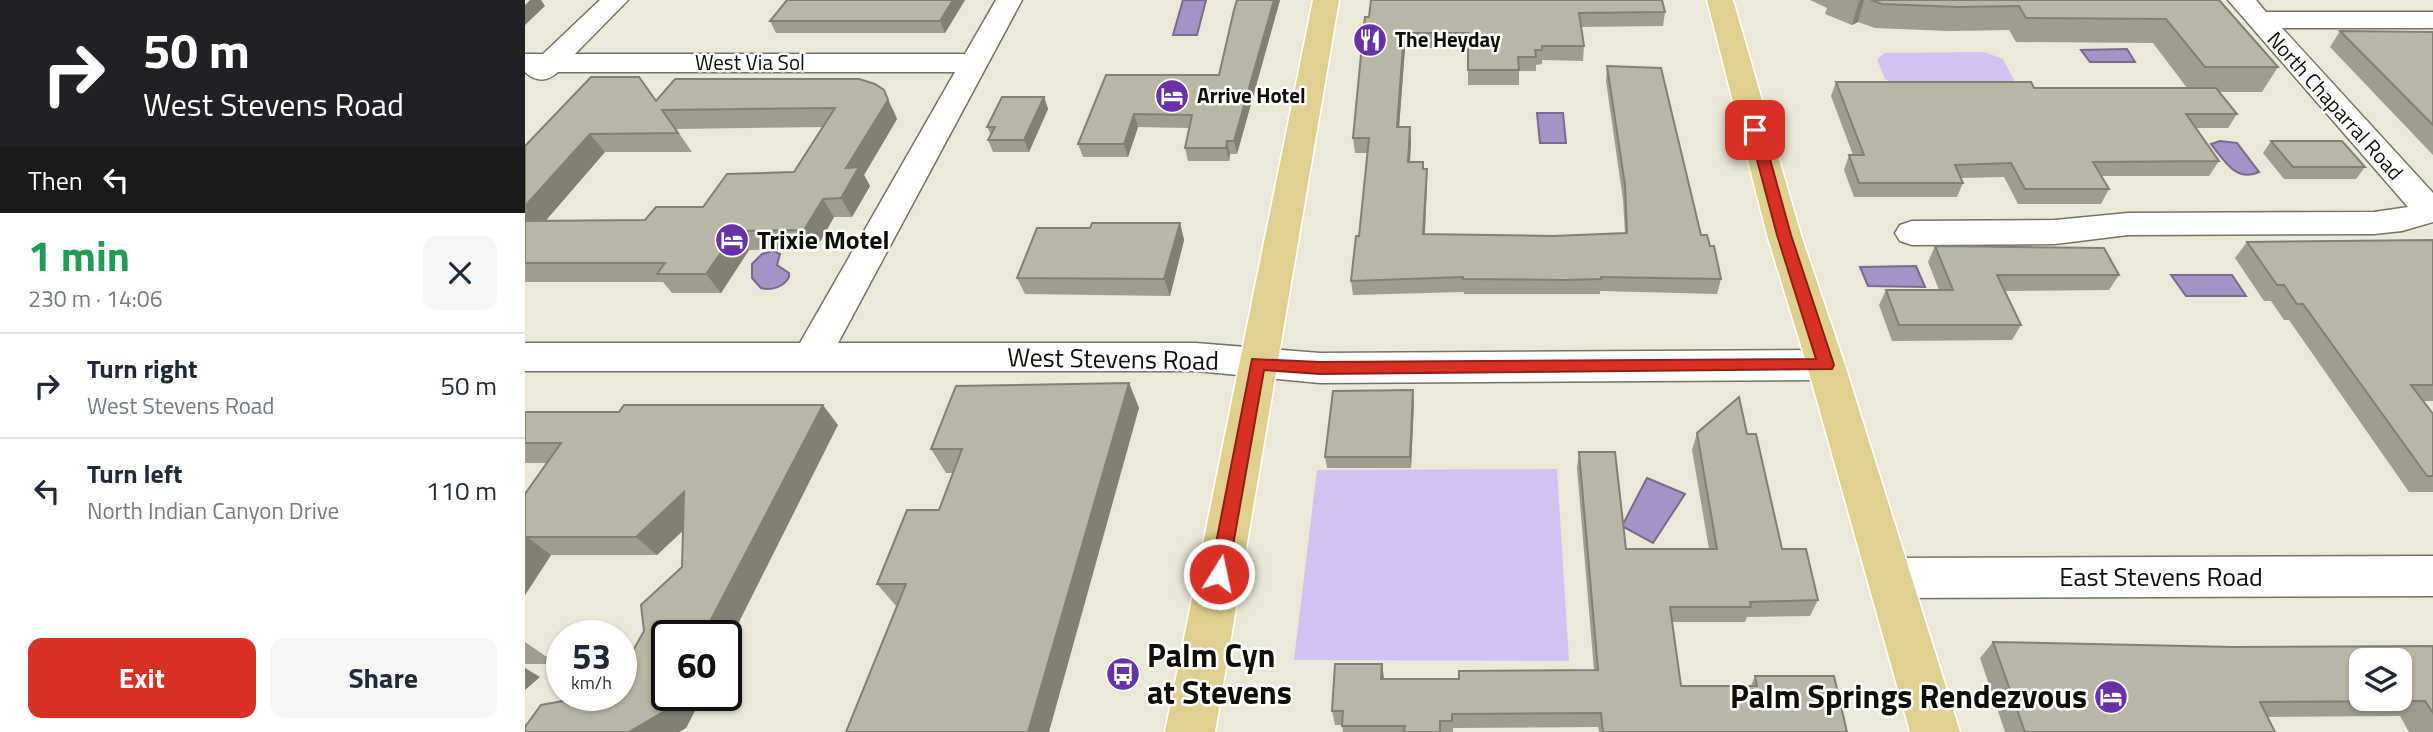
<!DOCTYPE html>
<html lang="en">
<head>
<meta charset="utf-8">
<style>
  :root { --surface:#fff; --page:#f6f6f7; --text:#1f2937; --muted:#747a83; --line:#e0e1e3; --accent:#d93025 }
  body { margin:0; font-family:"Titillium Web",sans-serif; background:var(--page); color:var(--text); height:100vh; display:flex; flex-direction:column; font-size:26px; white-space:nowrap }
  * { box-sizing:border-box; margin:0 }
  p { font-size:23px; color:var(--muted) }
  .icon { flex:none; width:38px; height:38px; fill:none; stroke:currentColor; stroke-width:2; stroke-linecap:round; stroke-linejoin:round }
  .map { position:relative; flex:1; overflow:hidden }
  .drawer { display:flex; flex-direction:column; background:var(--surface); width:525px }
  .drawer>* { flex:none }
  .top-card { background:#202124; color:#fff; overflow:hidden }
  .tools { position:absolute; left:1824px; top:648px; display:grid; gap:14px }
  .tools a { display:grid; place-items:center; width:63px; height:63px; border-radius:14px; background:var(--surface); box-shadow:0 2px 5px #0004; font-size:35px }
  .speed { position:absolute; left:21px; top:620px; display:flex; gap:14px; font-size:35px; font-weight:700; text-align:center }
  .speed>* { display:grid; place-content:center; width:91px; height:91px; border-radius:50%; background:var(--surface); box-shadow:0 2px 5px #0004; line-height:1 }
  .speed small { font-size:18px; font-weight:400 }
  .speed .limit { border:4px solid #111; border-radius:10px; background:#fff; color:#111 }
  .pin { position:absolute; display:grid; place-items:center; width:60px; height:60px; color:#fff; margin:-30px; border-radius:14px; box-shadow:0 4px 10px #0006 }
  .me { position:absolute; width:77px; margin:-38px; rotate:10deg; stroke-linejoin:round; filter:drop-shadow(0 0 5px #0008) }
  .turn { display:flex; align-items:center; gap:24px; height:147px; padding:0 28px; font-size:32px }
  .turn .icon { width:91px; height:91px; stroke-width:2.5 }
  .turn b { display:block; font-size:49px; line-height:60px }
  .then { display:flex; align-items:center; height:66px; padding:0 28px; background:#0003; gap:14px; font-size:26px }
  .round { display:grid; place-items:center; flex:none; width:74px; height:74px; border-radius:14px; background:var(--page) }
  .summary { display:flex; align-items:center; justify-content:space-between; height:119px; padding:0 28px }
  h1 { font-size:42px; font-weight:700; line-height:52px; color:#1e9e55 }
  .action { display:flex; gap:14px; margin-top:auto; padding:14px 28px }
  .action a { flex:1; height:80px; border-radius:14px; background:var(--accent); color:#fff; font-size:28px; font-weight:700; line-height:80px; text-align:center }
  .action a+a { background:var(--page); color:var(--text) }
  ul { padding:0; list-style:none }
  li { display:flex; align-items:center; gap:21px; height:105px; padding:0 28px; border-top:2px solid var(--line) }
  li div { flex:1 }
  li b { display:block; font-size:26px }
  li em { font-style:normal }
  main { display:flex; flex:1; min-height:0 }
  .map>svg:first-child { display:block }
</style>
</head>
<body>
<main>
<section class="drawer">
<div class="top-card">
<div class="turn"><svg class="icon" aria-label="right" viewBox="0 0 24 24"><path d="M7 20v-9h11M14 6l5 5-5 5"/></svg><div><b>50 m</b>West Stevens Road</div></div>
<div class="then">Then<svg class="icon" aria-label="left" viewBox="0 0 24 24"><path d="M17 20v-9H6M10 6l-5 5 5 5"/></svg></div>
</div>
<div class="summary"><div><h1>1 min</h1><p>230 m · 14:06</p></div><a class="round"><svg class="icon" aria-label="close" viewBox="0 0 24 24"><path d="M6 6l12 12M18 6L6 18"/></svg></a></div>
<ul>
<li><svg class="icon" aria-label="right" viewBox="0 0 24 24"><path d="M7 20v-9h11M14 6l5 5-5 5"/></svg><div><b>Turn right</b><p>West Stevens Road</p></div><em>50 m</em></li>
<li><svg class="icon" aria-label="left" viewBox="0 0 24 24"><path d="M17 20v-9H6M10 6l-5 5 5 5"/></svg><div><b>Turn left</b><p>North Indian Canyon Drive</p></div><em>110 m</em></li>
</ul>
<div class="action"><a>Exit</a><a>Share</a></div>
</section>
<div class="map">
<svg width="1908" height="732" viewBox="0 0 1908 732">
  <rect width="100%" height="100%" fill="#ece8d7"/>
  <path fill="#d2c1f3" d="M1459,52L1478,59L1489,80L1480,88L1377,87L1360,79L1352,59L1360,53Z
    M1032,469L1044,661L769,660L792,470Z"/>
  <path fill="#a593c7" stroke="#786b8e" stroke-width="2" d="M658,0H681L672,35H648Z
    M1602,49L1610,62H1565L1556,50Z
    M1012,113H1038L1041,143H1015Z
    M1695,141L1712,143L1734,172C1711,183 1699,160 1686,144Z
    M248,251L255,254L252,265L264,273V277C259,287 246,291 236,288L227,278V264L237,254Z
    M1391,266L1400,287L1343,286L1335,267Z
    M1646,275H1707L1721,296H1661Z
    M1122,478L1160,494L1128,543L1097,526Z"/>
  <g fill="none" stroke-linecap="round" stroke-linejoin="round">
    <g stroke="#757263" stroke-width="3">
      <path id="minor" d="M75,0H103L50,54H440L471,0H497L313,343H671L795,353L1301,350L1315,355L1320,365L1315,375L1301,380L795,383L671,371H0V343H275L430,72H33C21,83 10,81 0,72V54H18Z
        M1703,0H1731L1741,12H1908V28H1757L1908,193V222L1877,231L1849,234L1603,235L1530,244L1387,245L1375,241L1370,233L1375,225L1387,221L1530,220L1603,213L1849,212L1883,207Z
        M1908,556V596L1365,598L1349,592L1342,578L1349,564L1365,558Z"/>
    </g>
    <g stroke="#fff" stroke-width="3">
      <path id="major" d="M788,0H814L690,732H640Z
        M1182,0H1208L1276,235L1320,365L1435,732H1385L1282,365L1242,235Z"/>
    </g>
    <use href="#minor" fill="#fff" fill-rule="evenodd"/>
    <use href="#major" fill="#dfd08f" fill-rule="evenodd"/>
  </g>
  <path fill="#a09d8f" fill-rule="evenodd" d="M262,0H440L420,33H251L245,21Z
    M712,0H755L712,154H705L704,161H663L660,148L664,128L613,127L603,157H558L553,144L581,75H694Z
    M1285,0H1694L1753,67L1737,92H1694L1712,114L1703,128H1671L1694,161L1684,176H1576L1584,189L1576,204H1493L1479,177L1436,178L1438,183L1432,197H1329L1319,170L1324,155H1328L1306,96L1311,82L1509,88H1662L1628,43L1491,42L1484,30L1424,31L1350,28L1333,22L1327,25L1300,14L1302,8Z
    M1140,12L1138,26L1056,27L1059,46L1058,61L1017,60V64L1011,65V71H994V85H943V48H880L874,127H885L886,142L885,162H898L899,169H902V184L900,234L1028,236L1100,233L1098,200L1081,81L1082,66L1176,235L1185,246L1196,279L1192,294L1075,291V294H939V292L828,295L826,281L834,236L843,153H830L828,138L844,17Z
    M1815,31L1908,32V155L1805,47Z
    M519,97L523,109L504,152H468L463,140L466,135L462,127Z
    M131,101L368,109L372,119L339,175L345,186L327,217H309L291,249L224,250L196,293H147L138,282H0V146ZM298,127L269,172L178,207L120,220H21L80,152H167L151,129Z
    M1746,141L1840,167L1831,179H1759L1738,153Z
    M655,223L659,240L645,296L500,294L492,278L565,228Z
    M1908,240V401H1898L1908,414V492H1884L1764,320H1759L1746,301H1739L1710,258L1722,242Z
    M1410,246L1594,275L1584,290L1480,291L1496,325L1487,340L1367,341L1354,305L1361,290H1414L1403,262Z
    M604,383L614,408L371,606L352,584L414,510L428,473H421L406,449Z
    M889,402L886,468H802L800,457Z
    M0,412L313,425L142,695H178L161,728L154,732H0L54,698L101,663L157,567L158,531L132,555H26L0,595V494L22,463H0Z
    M1172,433L1222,434L1257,549L1293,600L1285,616L1222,617L1220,622H1147L1156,686H1226L1230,676L1322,732H1074L1073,727L928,728V732H818L817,725H810L807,711L934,679L1069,670L1052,468L1054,452L1101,549H1184L1167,450Z
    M0,642L32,664H0Z
    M1468,642L1709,647L1908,646V732H1884L1875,716L1743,717L1750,732H1480L1455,658Z"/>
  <path fill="#827f74" d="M5,0H16L20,6L0,25V5Z
    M428,0H440L420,33L415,21Z
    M749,0H755L712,154L709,141Z
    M1336,0H1339L1333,22L1327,25L1334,1Z
    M879,33L880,48L873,142L872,127Z
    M359,90L372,119L339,175L345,186L327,217L316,198L321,168Z
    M519,97L523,109L504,152L499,140Z
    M609,114L613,127L603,157L599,144Z
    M885,127L886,142L884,177L883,162Z
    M65,134L80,152L4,240L0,235V206Z
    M702,141L705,154L704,161L701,148Z
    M902,169V184L899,249L898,234Z
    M298,199L309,217L291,249L279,230Z
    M655,223L659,240L645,296L639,279Z
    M211,231L224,250L196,293L181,274Z
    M604,383L614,408L524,732H503Z
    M888,390L889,402L886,468L885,457Z
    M298,405L313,425L201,648V635H178Z
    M159,492L178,511L132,555L111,537Z
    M2,537L26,555L0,595V540Z
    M857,664L859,678L858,693L856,679Z
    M0,668L15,677L0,690Z
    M147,695H178L161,728L154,732H104Z"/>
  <path fill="#bab6a6" stroke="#827f74" stroke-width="2" fill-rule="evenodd" d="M262,0H428L415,21H245Z
    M712,0H749L709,141H702L701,148H660L667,115L609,114L599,144H553L581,75H694L709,10Z
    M846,0H1137L1140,12L1054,13L1059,46H1017V50H1010L1011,57H993L994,70H943V33H879L872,127H885L883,162H898V169H902L898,234L1028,236L1102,233L1100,185L1082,66L1136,68L1176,235H1182L1185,246H1189L1196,279L1076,277V279L1040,280L938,279V277L826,281L831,236H834L844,138H828L838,34L840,17H844Z
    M1346,0H1694L1753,67H1680L1641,19L1501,18L1494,6L1433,7L1357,4Z
    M1815,31L1908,32V125Z
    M66,77H114L131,101L150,79H334L350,84L359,90L363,100L321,168L334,167L316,198L298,199L279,230L211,231L181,274H132L140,263H0V221L120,220L131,207H178L202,174L269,172L310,108L137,110L153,133L65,134L0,206V146Z
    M1311,82H1506L1509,88H1691L1712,114H1661L1694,161L1568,162L1584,189H1500L1486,163L1430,165L1438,183H1334L1324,155H1339Z
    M477,97H519L499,140H463L470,127H462Z
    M1746,141H1817L1840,167H1768Z
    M567,223H655L639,279L492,278L512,228H565Z
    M1908,240V385H1886L1908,414V476H1902L1778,304H1772L1759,285H1752L1722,242Z
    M1410,246L1579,248L1594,275H1472L1496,325H1374L1361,290H1428Z
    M604,383L503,732H321L381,584H352L382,510H414L437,449H406L431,386Z
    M888,390L885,457H800L808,391Z
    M1214,397L1222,434H1231L1257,549H1281L1293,600L1225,602L1226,607H1145L1156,686H1232L1230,676H1309L1322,732H1078L1076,713L927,714V721H915V732H879L880,726H817L818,711H807L810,664H857L856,679H934V671L1073,670L1054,452H1090L1101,549H1192L1172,433Z
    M99,405H298L178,635H142V695H147L138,712L104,732H0V727L16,705L54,698L59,695H96V666L101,663L119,631L116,605L157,567L159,492L111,537H2L0,540V494L36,443H0V412H94Z
    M1468,642L1709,647L1908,646V713L1900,701L1735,702L1750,732H1500ZM1836,660H1874V698H1836Z"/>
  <path fill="#d93025" stroke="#8d1f18" stroke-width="2" d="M1230,126L1237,130L1266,235L1309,365L1307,369L795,374L739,370L703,574L700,580L694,582L687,580L685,574L727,359L795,362L1291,359L1252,235L1224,130Z"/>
  <defs>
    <g id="restaurant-disc" transform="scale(1.75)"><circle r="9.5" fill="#6731a8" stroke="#fff"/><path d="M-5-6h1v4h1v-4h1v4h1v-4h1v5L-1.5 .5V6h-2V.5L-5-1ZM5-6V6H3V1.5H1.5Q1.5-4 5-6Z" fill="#fff"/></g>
    <g id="hotel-disc" transform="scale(1.75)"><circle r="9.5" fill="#6731a8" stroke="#fff"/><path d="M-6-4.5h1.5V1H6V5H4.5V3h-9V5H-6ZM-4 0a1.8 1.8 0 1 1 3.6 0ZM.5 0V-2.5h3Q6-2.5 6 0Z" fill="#fff"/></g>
    <g id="bus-disc" transform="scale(1.75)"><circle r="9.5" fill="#6731a8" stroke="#fff"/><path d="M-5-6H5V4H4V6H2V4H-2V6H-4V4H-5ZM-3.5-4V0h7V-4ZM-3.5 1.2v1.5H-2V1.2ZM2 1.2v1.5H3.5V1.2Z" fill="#fff"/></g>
  </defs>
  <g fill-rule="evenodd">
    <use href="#restaurant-disc" x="845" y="40"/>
    <use href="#hotel-disc" x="647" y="96"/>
    <use href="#hotel-disc" x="207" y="240"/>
    <use href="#bus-disc" x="598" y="674"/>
    <use href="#hotel-disc" x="1586" y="697"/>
  </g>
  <g text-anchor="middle" stroke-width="5" stroke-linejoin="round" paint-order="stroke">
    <g font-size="21" font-weight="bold" fill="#0f0e08" stroke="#fff" text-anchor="start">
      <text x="870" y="47">The Heyday</text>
      <text x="672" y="103">Arrive Hotel</text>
    </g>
    <g font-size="21" fill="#0f0e08" stroke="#fff">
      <text x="225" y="70">West Via Sol</text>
      <text transform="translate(1810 106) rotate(48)" y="7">North Chaparral Road</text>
    </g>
    <g font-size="26" font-weight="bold" fill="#0f0e08" stroke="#fff" text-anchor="start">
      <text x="232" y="249">Trixie Motel</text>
    </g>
    <g font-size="26" fill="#0f0e08" stroke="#fff">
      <text transform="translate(588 359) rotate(1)" y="9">West Stevens Road</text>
      <text x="1636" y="586">East Stevens Road</text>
    </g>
    <g font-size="32" font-weight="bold" fill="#0f0e08" stroke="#fff" text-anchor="start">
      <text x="622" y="667">Palm Cyn<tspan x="622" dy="37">at Stevens</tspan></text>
      <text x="1562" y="708" text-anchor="end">Palm Springs Rendezvous</text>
    </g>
  </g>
</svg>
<div class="tools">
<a><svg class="icon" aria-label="layers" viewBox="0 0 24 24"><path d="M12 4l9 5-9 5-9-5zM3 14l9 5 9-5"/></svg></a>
</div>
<div class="speed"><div>53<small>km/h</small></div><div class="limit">60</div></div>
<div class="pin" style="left:1230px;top:130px;background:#d93025"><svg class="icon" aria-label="arrive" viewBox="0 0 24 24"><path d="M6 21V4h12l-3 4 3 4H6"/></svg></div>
<svg class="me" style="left:694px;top:574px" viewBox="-20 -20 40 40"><circle r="17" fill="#d93025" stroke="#fff" stroke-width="3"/><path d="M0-11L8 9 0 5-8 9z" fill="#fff"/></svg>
</div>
</main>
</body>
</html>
